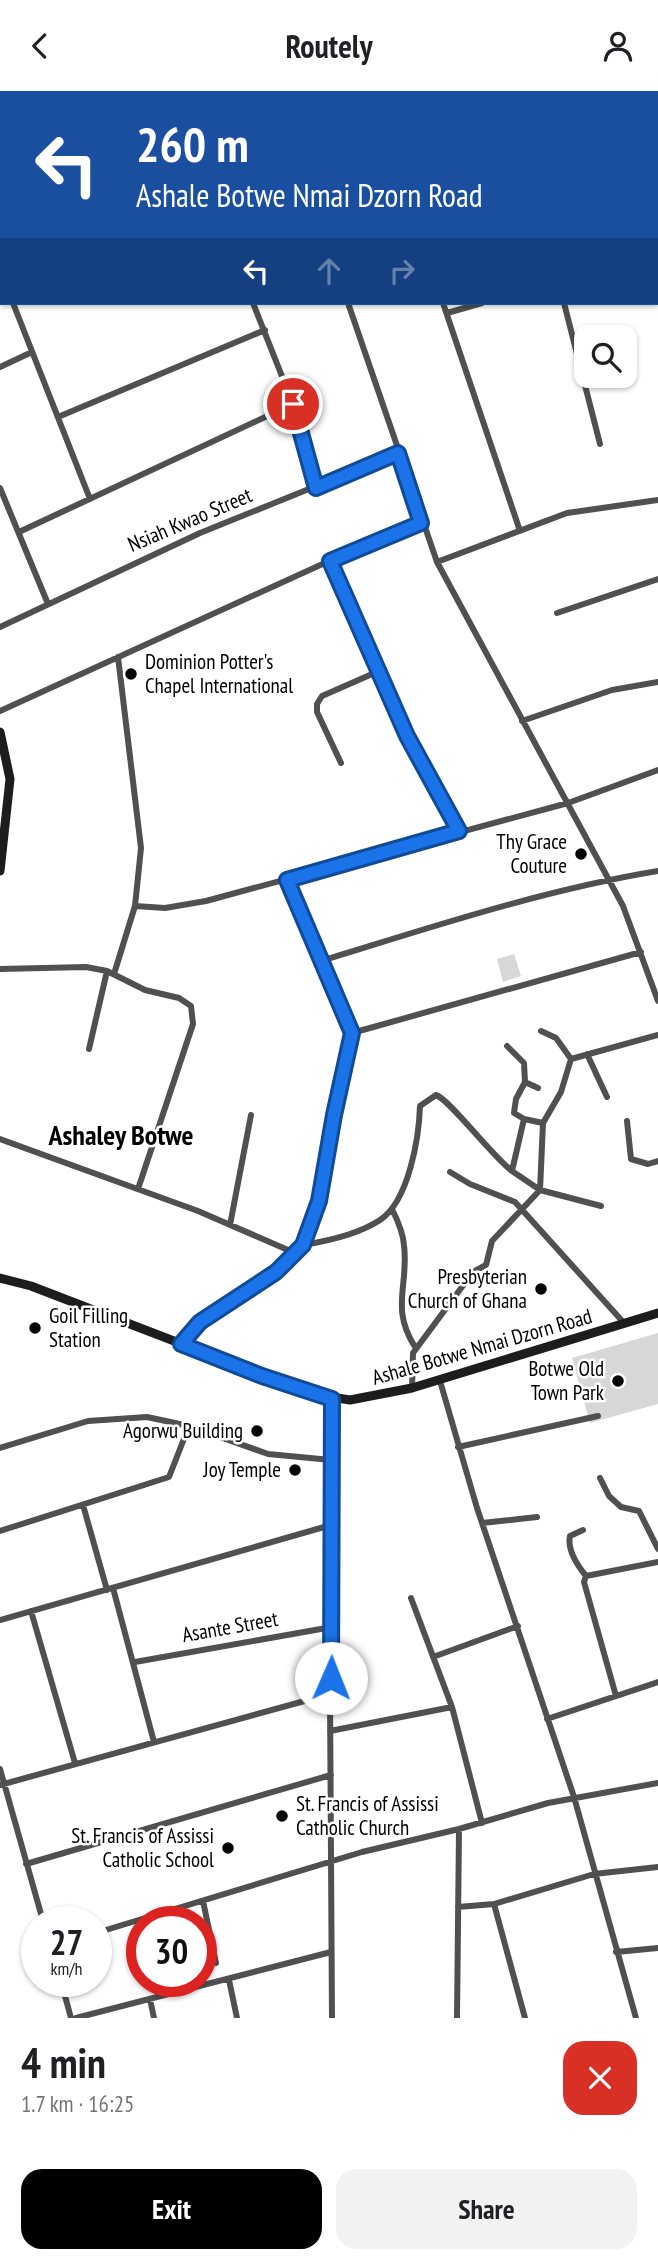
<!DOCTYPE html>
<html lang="en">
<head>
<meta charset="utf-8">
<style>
  :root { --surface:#fff; --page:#f2f2f2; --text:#202124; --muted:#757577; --accent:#000 }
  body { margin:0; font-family:"PT Sans Narrow",sans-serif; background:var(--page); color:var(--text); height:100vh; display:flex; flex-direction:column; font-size:26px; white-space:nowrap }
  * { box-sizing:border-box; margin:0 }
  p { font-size:23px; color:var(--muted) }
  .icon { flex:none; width:38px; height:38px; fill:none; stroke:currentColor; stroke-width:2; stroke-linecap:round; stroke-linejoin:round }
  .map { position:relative; height:1927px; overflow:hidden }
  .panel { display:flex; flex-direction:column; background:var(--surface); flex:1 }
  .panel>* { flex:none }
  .guide { position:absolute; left:0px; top:0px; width:658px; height:214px; box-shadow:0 2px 5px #0004; background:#1a4fa0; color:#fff; overflow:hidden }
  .controls { position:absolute; left:574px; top:234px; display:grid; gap:14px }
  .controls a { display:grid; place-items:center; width:63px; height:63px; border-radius:14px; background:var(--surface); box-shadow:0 2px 5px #0004; font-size:35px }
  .speed { position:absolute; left:21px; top:1815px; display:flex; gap:14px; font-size:35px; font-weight:700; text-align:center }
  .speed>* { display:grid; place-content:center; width:91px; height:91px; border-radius:50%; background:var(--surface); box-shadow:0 2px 5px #0004; line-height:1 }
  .speed small { font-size:18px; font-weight:400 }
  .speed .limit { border:10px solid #d22; background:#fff; color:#111 }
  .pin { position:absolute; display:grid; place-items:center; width:60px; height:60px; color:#fff; margin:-30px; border:4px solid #fff; border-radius:50%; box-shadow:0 2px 7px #0007 }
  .me { position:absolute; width:77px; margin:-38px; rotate:1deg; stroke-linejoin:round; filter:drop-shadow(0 0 5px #0008) }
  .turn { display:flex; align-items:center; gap:24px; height:147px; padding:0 21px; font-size:32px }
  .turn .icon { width:91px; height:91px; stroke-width:2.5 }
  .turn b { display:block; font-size:49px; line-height:60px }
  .lanes { display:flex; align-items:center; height:66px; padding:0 21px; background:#0003; justify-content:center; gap:35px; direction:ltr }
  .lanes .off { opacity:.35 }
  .round { display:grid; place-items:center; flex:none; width:74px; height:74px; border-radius:21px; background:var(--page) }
  .summary { display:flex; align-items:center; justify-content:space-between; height:119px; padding:0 21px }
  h1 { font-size:42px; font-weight:700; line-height:52px }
  .cta { display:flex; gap:14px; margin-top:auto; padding:14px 21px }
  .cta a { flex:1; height:80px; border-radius:21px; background:var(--accent); color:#fff; font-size:28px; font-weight:700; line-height:80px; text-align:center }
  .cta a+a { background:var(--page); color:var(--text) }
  header { display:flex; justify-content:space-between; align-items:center; height:91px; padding:0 21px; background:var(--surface); font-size:32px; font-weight:700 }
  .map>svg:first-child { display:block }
</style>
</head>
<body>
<header><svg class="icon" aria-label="back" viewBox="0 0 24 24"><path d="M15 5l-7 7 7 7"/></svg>Routely<svg class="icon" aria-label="person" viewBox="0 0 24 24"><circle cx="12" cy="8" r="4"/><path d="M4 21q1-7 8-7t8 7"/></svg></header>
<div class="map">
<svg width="658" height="1927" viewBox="0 0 658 1927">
  <rect width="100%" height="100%" fill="#fff"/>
  <path fill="#d7d7d7" d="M514,863L521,885L503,891L497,868Z
    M658,1242V1313L590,1332L572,1267Z"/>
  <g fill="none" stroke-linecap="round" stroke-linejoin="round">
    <path stroke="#505050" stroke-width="6" d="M172,0V2
      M89,2V0
      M553,2L559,0
      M656,74L658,73
      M0,82H2
      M656,163L658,167
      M0,180L2,185
      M13,212L90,408
      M253,212L293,313L316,397
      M348,212L437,471L623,815L658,910
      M443,212L520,440
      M564,212L600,353
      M447,222L482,212
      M0,276L32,261
      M58,326L265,239
      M0,397L48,513
      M19,441L293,313
      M330,470L407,645L459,740
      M437,471L567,422L658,409
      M557,522L658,488
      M0,536L200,442L398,362
      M0,620L373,450L421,432
      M522,630L612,599L658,591
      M341,672L317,621V613L322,605L379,580
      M287,789L352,942
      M135,815L165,817L206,810L568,712L658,679
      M321,870C432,836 543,799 658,780
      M0,878L86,876L107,880L145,899L179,907L191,915L193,933L138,1098
      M114,883L135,815L141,757L118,566
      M541,940L556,947L571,968
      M507,955L524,972L525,991
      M89,958L107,880
      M587,963L607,1006
      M538,997L525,991L516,1008L514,1022L524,1028L512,1080L540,1099L601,1115
      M524,1028L543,1032
      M627,1030L631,1068L648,1073L658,1070
      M0,1048L198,1120L295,1162
      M450,1081L470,1093L515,1111L624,1232
      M392,1118C398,1130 403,1141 404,1154C409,1195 390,1217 415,1256
      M230,1134L251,1024
      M303,1154C328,1150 359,1143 380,1129C409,1110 419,1046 420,1015L436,1004C448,1007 493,1066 512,1080
      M181,1253L200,1231L276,1181L303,1154L319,1110L352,942L641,861
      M440,1290L477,1417L574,1706L636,1927
      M412,1297L413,1262L473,1181L486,1174L492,1150L540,1099L543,1032L561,1001L571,968L658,944
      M458,1356L598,1325
      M0,1357L88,1330L147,1326L189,1335L268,1363L331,1369
      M600,1387L609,1405L621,1416L639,1420L658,1458
      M83,1414L107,1499
      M482,1432L537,1426
      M583,1439L570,1445C567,1459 577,1474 586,1485L584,1491L616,1605
      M0,1440L169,1386L189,1335
      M586,1485L658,1471
      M113,1497L154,1651
      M411,1507L452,1616L482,1732
      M31,1520L75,1672
      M0,1529L331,1434
      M433,1566L518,1535
      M135,1571L332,1536
      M547,1628L658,1591
      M330,1640L452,1616
      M0,1678L43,1830
      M0,1694L330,1603
      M26,1773L331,1684
      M203,1810L216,1872
      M494,1813L525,1927
      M458,1816L494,1813L594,1783L658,1776
      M96,1842L362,1761L459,1738L548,1712L658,1692
      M616,1861L658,1857
      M229,1889L237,1927
      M61,1890L71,1927
      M150,1908L154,1927
      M76,1927L331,1861
      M332,1927L330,1603L332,1308
      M457,1927L459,1738"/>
    <path stroke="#1d1d1d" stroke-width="9" d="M0,641L10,688L0,780
      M0,1187L31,1195L312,1303L350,1309L412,1297L658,1222"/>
  </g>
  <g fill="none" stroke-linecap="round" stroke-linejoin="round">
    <g stroke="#114b97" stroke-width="18">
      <path id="route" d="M293,313L316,397L398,362L421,432L330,470L407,645L459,740L287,789L352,942L334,1024L319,1110L303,1154L276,1181L200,1231L181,1253L262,1285L332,1308L331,1587"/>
    </g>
    <use href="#route" stroke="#1a73e8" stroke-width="12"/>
  </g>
  <g fill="#000" stroke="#fff" stroke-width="2.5">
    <circle cx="131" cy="583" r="7"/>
    <circle cx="581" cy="763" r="7"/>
    <circle cx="541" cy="1198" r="7"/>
    <circle cx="35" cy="1237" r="7"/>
    <circle cx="618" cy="1290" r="7"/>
    <circle cx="257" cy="1340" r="7"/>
    <circle cx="295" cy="1379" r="7"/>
    <circle cx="282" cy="1725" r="7"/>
    <circle cx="228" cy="1757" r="7"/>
  </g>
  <g text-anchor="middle" stroke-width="5" stroke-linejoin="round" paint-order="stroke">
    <g font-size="21" fill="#000" stroke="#fff">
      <text transform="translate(190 429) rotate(-23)" y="7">Nsiah Kwao Street</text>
      <text transform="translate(482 1256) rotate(-16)" y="7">Ashale Botwe Nmai Dzorn Road</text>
      <text transform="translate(230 1536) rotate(-10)" y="7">Asante Street</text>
    </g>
    <g font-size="21" fill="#000" stroke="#fff" text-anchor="end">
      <text x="145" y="578" text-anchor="start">Dominion Potter's<tspan x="145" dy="24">Chapel International</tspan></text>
      <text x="567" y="758">Thy Grace<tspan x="567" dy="24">Couture</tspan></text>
      <text x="527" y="1193">Presbyterian<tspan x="527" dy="24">Church of Ghana</tspan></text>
      <text x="49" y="1232" text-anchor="start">Goil Filling<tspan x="49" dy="24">Station</tspan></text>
      <text x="604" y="1285">Botwe Old<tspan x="604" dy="24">Town Park</tspan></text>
      <text x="243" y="1347">Agorwu Building</text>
      <text x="281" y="1386">Joy Temple</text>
      <text x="296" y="1720" text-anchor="start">St. Francis of Assissi<tspan x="296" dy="24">Catholic Church</tspan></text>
      <text x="214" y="1752">St. Francis of Assissi<tspan x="214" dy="24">Catholic School</tspan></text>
    </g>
    <g font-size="28" font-weight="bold" fill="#000" stroke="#fff">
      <text x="121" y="1054">Ashaley Botwe</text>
    </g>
  </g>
</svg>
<div class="controls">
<a><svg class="icon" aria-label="search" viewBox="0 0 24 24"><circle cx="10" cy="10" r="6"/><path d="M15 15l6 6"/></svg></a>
</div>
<div class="speed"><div>27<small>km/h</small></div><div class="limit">30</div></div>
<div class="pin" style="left:293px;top:313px;background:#d93025"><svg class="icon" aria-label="arrive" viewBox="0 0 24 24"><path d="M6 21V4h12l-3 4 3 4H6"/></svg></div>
<svg class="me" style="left:331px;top:1587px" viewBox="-20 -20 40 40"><circle r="19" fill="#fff"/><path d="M0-13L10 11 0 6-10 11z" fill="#1a73e8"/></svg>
<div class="guide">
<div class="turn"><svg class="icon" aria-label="left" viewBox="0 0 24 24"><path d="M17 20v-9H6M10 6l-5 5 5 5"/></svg><div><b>260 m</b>Ashale Botwe Nmai Dzorn Road</div></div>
<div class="lanes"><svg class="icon" aria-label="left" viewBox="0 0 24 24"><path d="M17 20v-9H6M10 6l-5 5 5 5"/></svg><svg class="icon off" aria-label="ahead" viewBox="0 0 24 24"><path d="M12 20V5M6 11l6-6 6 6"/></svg><svg class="icon off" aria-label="right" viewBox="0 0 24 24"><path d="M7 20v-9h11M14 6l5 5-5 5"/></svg></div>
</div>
</div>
<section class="panel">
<div class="summary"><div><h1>4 min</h1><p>1.7 km · 16:25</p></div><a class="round" style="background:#d93025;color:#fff"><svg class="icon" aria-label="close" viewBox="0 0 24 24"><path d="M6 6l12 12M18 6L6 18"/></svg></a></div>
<div class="cta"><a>Exit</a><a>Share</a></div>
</section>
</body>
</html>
